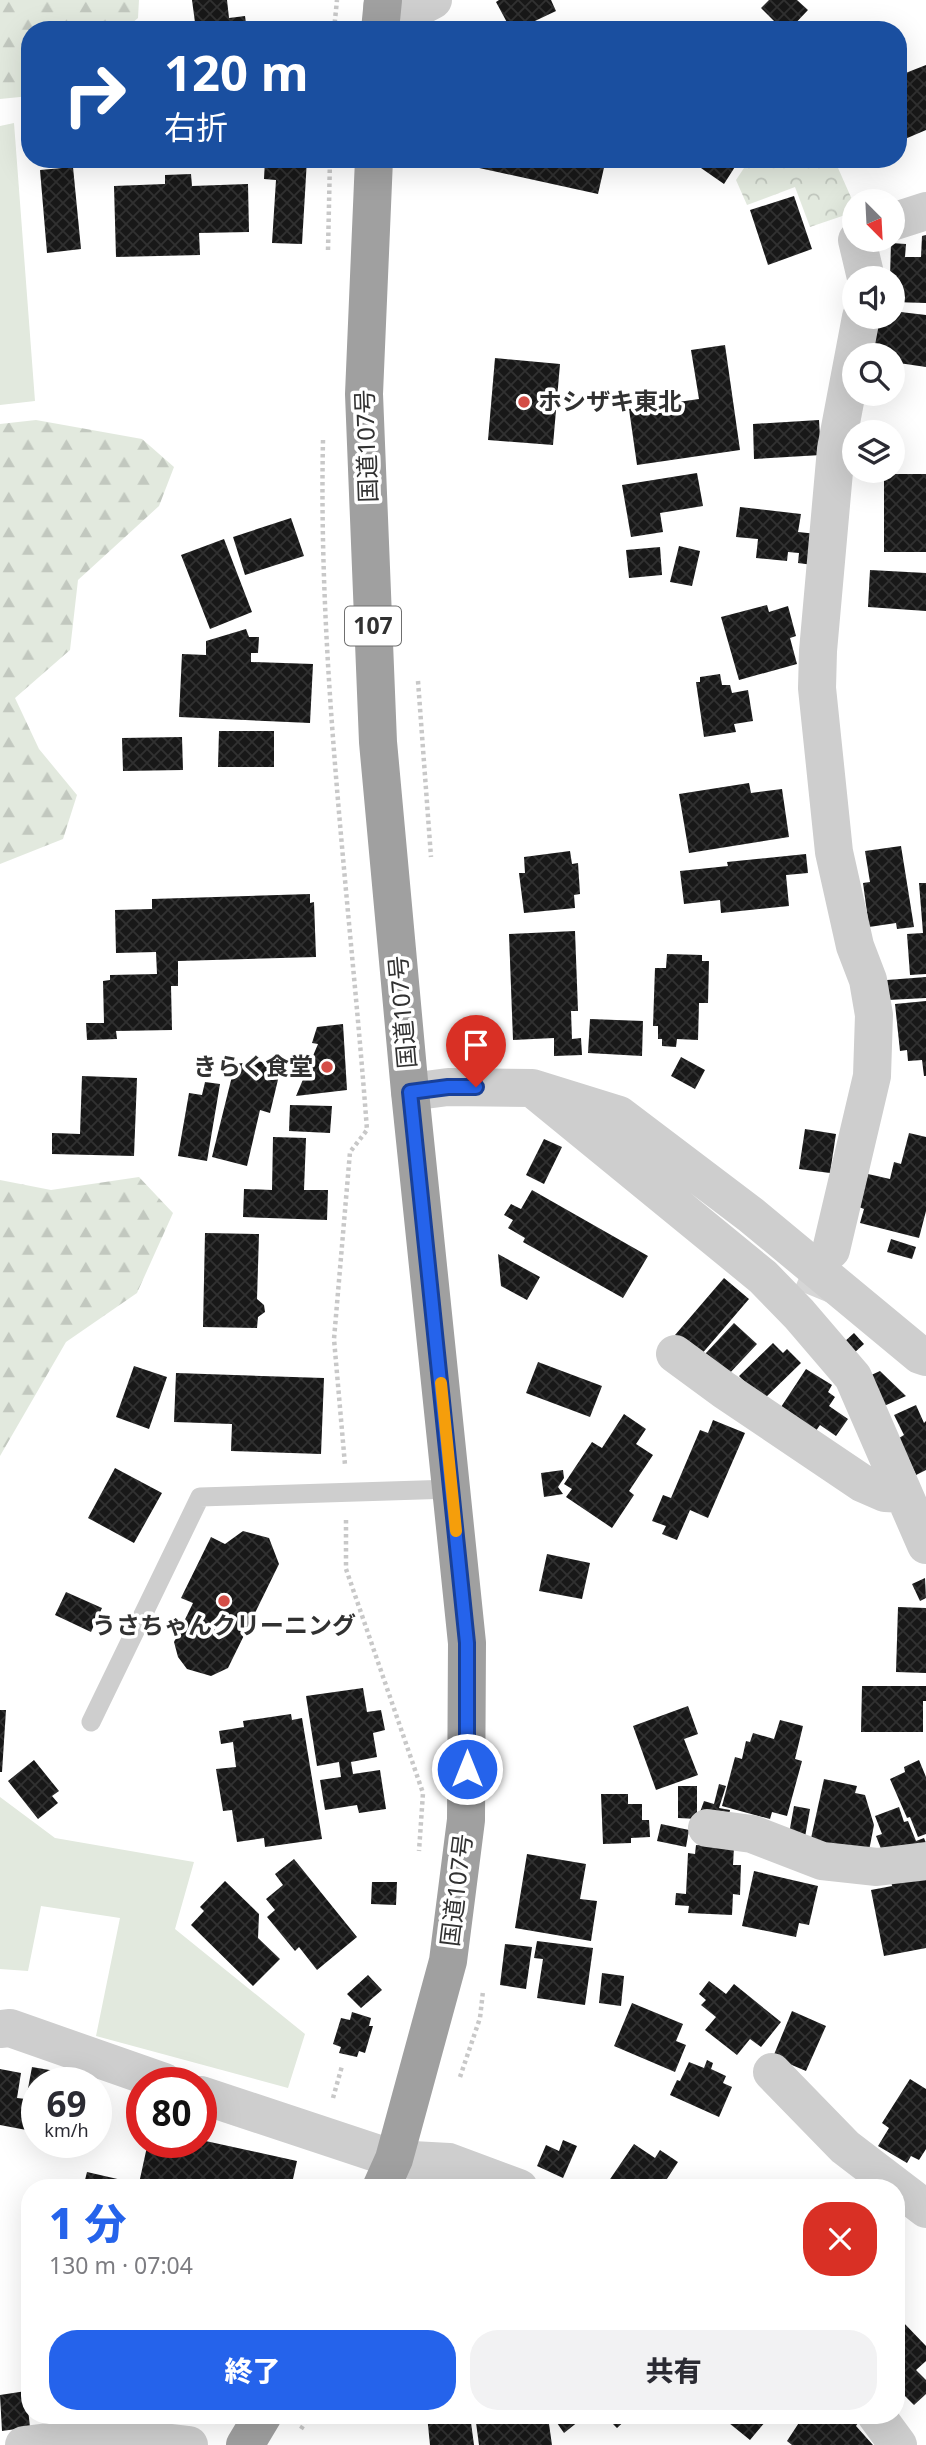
<!DOCTYPE html>
<html lang="ja">
<head>
<meta charset="utf-8">
<style>
  :root { --surface:#fff; --page:#f2f2f3; --text:#2b2b33; --muted:#7c7c81; --accent:#2563eb }
  body { margin:0; font-family:"Noto Sans","Noto Sans JP",sans-serif; background:var(--page); color:var(--text); height:100vh; display:flex; flex-direction:column; font-size:26px; white-space:nowrap }
  * { box-sizing:border-box; margin:0 }
  p { font-size:23px; color:var(--muted) }
  .icon { flex:none; width:38px; height:38px; fill:none; stroke:currentColor; stroke-width:2; stroke-linecap:round; stroke-linejoin:round }
  .map { position:relative; flex:1; overflow:hidden }
  .drawer { position:absolute; left:21px; top:2179px; width:884px; height:245px; display:flex; flex-direction:column; background:var(--surface); border-radius:28px; box-shadow:0 7px 28px #0002 }
  .drawer>* { flex:none }
  .hud { position:absolute; left:21px; top:21px; width:886px; height:147px; border-radius:28px; box-shadow:0 7px 28px #0002; background:#1a4fa0; color:#fff; overflow:hidden }
  .needle { width:46px; rotate:156deg }
  .tools { position:absolute; left:842px; top:189px; display:grid; gap:14px }
  .tools a { display:grid; place-items:center; width:63px; height:63px; border-radius:50%; background:var(--surface); box-shadow:0 7px 28px #0002; font-size:35px }
  .speed { position:absolute; left:21px; top:2067px; display:flex; gap:14px; font-size:35px; font-weight:700; text-align:center }
  .speed>* { display:grid; place-content:center; width:91px; height:91px; border-radius:50%; background:var(--surface); box-shadow:0 7px 28px #0002; line-height:1 }
  .speed small { font-size:18px; font-weight:400 }
  .speed .limit { border:10px solid #d22; background:#fff; color:#111 }
  .pin { position:absolute; display:grid; place-items:center; width:60px; height:60px; color:#fff; margin:-72px -30px; border-radius:50% 50% 50% 0; rotate:-45deg; box-shadow:0 0 7px #0007 }
  .pin .icon { rotate:45deg }
  .me { position:absolute; width:77px; margin:-38px; rotate:0deg; stroke-linejoin:round; filter:drop-shadow(0 0 5px #0008) }
  .turn { display:flex; align-items:center; gap:24px; height:147px; padding:0 28px; font-size:32px }
  .turn .icon { width:91px; height:91px; stroke-width:2.5 }
  .turn b { display:block; font-size:49px; line-height:60px }
  .round { display:grid; place-items:center; flex:none; width:74px; height:74px; border-radius:28px; background:var(--page) }
  .headline { display:flex; align-items:center; justify-content:space-between; height:119px; padding:0 28px }
  h1 { font-size:42px; font-weight:800; line-height:52px; color:var(--accent) }
  .action { display:flex; gap:14px; margin-top:auto; padding:14px 28px }
  .action a { flex:1; height:80px; border-radius:28px; background:var(--accent); color:#fff; font-size:28px; font-weight:800; line-height:80px; text-align:center }
  .action a+a { background:var(--page); color:var(--text) }
  .map>svg:first-child { display:block }
</style>
</head>
<body>
<div class="map">
<svg width="926" height="2445" viewBox="0 0 926 2445">
  <defs>
    <pattern id="forest-firs" width="22" height="20" patternUnits="userSpaceOnUse" patternTransform="scale(1.75)"><rect width="22" height="20" fill="#e2e9de"/><path d="M5 1l3.5 6h-7zM16 11l3.5 6h-7z" fill="#c2c8bf"/></pattern>
    <pattern id="park-crowns" width="20" height="18" patternUnits="userSpaceOnUse" patternTransform="scale(1.75)"><rect width="20" height="18" fill="#e2e9de"/><path d="M2 6a3 3 0 1 1 6 0M12 15a3 3 0 1 1 6 0" fill="none" stroke="#c2c8bf"/></pattern>
    <pattern id="building-cross-hatch" width="8" height="8" patternUnits="userSpaceOnUse" patternTransform="scale(1.75)"><rect width="8" height="8" fill="#181818"/><path d="M0 0l8 8M0 8l8-8" fill="none" stroke="#313131"/></pattern>
  </defs>
  <rect width="100%" height="100%" fill="#fff"/>
  <path fill="#e2e9de" d="M14,123L35,401L0,405V126Z
    M0,1797L55,1838L194,1862L175,1929L305,2034L288,2088L96,2036L120,1918L41,1906L28,1971L0,1969Z"/>
  <path fill="url(#forest-firs)" d="M0,0H139L138,18L124,30H30V96L0,99Z
    M36,420L142,439L174,467L159,506L78,580L70,650L15,698L39,749L77,795L63,839L0,864V424Z
    M139,1177L173,1213L137,1293L66,1342L0,1456V1180L51,1190Z"/>
  <path fill="url(#park-crowns)" d="M750,159H834L854,204V212L810,227L795,187L747,205L736,180Z"/>
  <path fill="url(#building-cross-hatch)" d="M192,0H227L229,18L245,16L247,30H196Z
    M499,0H551L556,11L516,30L514,26L510,28L496,2Z
    M769,0H797L808,10L789,30H783L761,8Z
    M926,65V130L898,142V76Z
    M265,159H307L302,244L272,243L276,180L264,179Z
    M472,159H606L598,194L470,166Z
    M688,159H740L724,184Z
    M73,167L81,249L47,253L40,170Z
    M191,174L192,186L248,184L249,232L199,233L200,255L116,257L114,186L165,184V175Z
    M794,196L812,249L768,265L750,210Z
    M926,235V303L892,302V278H890L891,243L906,244L905,257H921L922,236Z
    M892,311L926,315V367L892,362V355H879L881,347L865,345L879,317H892Z
    M725,345L740,450L637,465L629,409L699,399L691,350Z
    M495,358L560,364L553,445L488,440Z
    M819,420L821,455L754,459L753,424Z
    M697,473L703,506L660,513L663,532L631,537L622,485Z
    M884,474H926V552H884Z
    M740,507L801,514L798,532L817,534L813,565L798,563L799,553L788,552L787,561L756,558L758,539L736,537Z
    M291,518L304,556L245,575L233,537Z
    M224,539L252,612L210,629L181,555Z
    M679,546L700,551L692,586L670,582Z
    M660,547L662,575L629,578L626,550Z
    M870,570L926,573V611L868,607Z
    M767,605L769,612L788,606L796,636L790,638L797,664L739,680L721,617Z
    M246,629L249,637H259L258,653H251V662L313,664L310,723L179,717L182,654L206,655V641Z
    M720,674L722,685H730L732,693L748,690L753,721L734,724L736,732L704,737L696,682H700V677Z
    M219,731H274V767H218Z
    M182,737L183,770L123,771L122,738Z
    M749,783L751,793L782,789L789,837L689,853L679,794Z
    M901,846L914,927L897,929L896,923L869,927L863,883L870,882L865,851Z
    M570,851L572,864L578,863L580,894L574,895L575,908L524,913L519,873H525L524,857Z
    M806,854L808,873L786,875L789,906L721,913L720,900L684,904L680,871L728,866L727,862Z
    M919,883H926V974L910,975L907,934L923,933Z
    M310,894V903L314,902L316,957L178,961V986H171L172,1030L116,1031L117,1039L87,1040L86,1023H104L103,981L110,980V975L157,974L156,952L116,953L115,910L152,909V899Z
    M575,931L578,1011H571L572,1039L581,1038L582,1055L554,1056V1038L513,1040L509,934Z
    M667,954L702,955V961H709L708,1003H699L698,1040L677,1039L676,1047L662,1046V1039H658V1026H653L655,968H666Z
    M926,977V998L888,1000L887,980Z
    M926,1001V1076H924L922,1060L908,1061L907,1050L900,1051L895,1004Z
    M590,1019L643,1021L642,1056L588,1053Z
    M343,1024L347,1090L296,1096L318,1044L312,1043L317,1027Z
    M681,1057L705,1070L695,1089L671,1076Z
    M258,1061L281,1067L270,1113L260,1110L247,1166L212,1157L235,1064Z
    M82,1076L137,1078L134,1156L52,1154V1133L80,1134Z
    M205,1082L220,1084L207,1161L178,1156L189,1093L202,1095Z
    M290,1105L332,1106L330,1133L289,1131Z
    M805,1129L836,1134L830,1173L799,1169Z
    M909,1133L926,1137V1211L919,1238L860,1223L864,1209L859,1207L868,1174L890,1179L894,1162L901,1164Z
    M273,1137L306,1138L304,1190H328L327,1220L243,1217L244,1189L272,1190Z
    M544,1139L562,1147L544,1184L526,1175Z
    M532,1190L648,1256L623,1298L523,1242L525,1238L508,1228L513,1220L504,1215L511,1204L521,1209Z
    M205,1233L259,1234L257,1299L264,1305L265,1312L258,1317L257,1328L203,1327Z
    M891,1239L916,1247L912,1259L887,1252Z
    M498,1254L540,1277L527,1300L501,1286Z
    M724,1278L749,1299L700,1356L675,1335Z
    M734,1323L757,1344L728,1375L705,1354Z
    M854,1333L864,1344L854,1353L843,1343Z
    M773,1343L783,1353L787,1349L801,1363L763,1400L739,1376Z
    M538,1362L602,1386L590,1417L526,1393Z
    M134,1366L167,1377L149,1429L116,1417Z
    M806,1369L832,1385L828,1392L835,1397L829,1406L848,1419L836,1436L820,1425L811,1438L781,1407Z
    M880,1371L906,1396L882,1407L867,1377Z
    M176,1373L324,1378L321,1454L231,1451L232,1424L174,1422Z
    M916,1405L924,1423L926,1421V1470L916,1475L899,1438L904,1435L894,1415Z
    M624,1414L646,1429L636,1444L653,1455L629,1491L634,1495L612,1528L566,1497L572,1489L564,1484L592,1442L602,1448Z
    M713,1420L745,1433L708,1518L690,1510L677,1540L662,1534L666,1526L652,1521L663,1495L671,1498L700,1430L708,1433Z
    M115,1468L162,1493L134,1543L88,1518Z
    M563,1470L564,1478L558,1487L563,1494L544,1497L541,1473Z
    M243,1531L269,1538L279,1564L228,1668L211,1676L187,1669L178,1657L174,1642L193,1603L181,1598L211,1537L225,1544Z
    M547,1554L590,1563L582,1599L539,1591Z
    M925,1578L926,1598L920,1601L912,1584Z
    M66,1592L102,1608L91,1632L55,1615Z
    M898,1607L926,1608V1673L896,1672Z
    M862,1686H926V1701H923V1732H861Z
    M363,1688L367,1712L381,1710L385,1730L373,1733L377,1757L351,1762L353,1774L380,1770L386,1809L359,1813L357,1805L325,1810L320,1780L341,1777L339,1762L317,1766L306,1696Z
    M688,1706L698,1734L684,1739L698,1775L656,1790L633,1726Z
    M0,1710H6L2,1772H0Z
    M291,1714L292,1720L302,1718L322,1839L265,1847L264,1838L237,1842L232,1810L223,1811L216,1769L236,1767L233,1742L221,1744L219,1731L244,1727L243,1721Z
    M780,1720L803,1726L795,1759L802,1761L787,1816L772,1812L770,1819L722,1806L735,1757L742,1759L746,1741L750,1742L753,1733L774,1739Z
    M34,1760L59,1791L52,1796L58,1803L38,1819L8,1781Z
    M919,1760L926,1777V1834L918,1837L910,1817L907,1818L890,1779L905,1772L904,1767Z
    M824,1779L857,1786L855,1793L865,1795L874,1825L868,1856L810,1843Z
    M719,1784L726,1786L719,1808L730,1810L728,1820L700,1812L704,1801L714,1804Z
    M678,1786H697V1819L678,1818Z
    M601,1794H628V1804H642V1820H649L650,1837L631,1838V1843L603,1844Z
    M794,1806L810,1809L805,1837L789,1834Z
    M899,1807L904,1822L908,1821L916,1841L924,1838L926,1843L885,1859L876,1836L882,1834L875,1816Z
    M661,1824L689,1830L686,1847L657,1841Z
    M696,1845L734,1847L733,1865H741L740,1895L733,1894L732,1915L688,1913L689,1906L675,1905L676,1893L686,1894L688,1853L695,1854Z
    M527,1854L586,1864L580,1899L597,1901L591,1941L515,1928Z
    M294,1859L357,1937L317,1970L299,1947L295,1951L267,1917L275,1910L266,1899L283,1885L275,1874Z
    M754,1871L818,1886L809,1925L799,1923L796,1937L742,1926Z
    M926,1879V1948L884,1956L871,1890L892,1886L891,1880Z
    M225,1881L259,1914L258,1938L280,1959L253,1986L191,1925L204,1911L200,1907Z
    M372,1882H397L396,1905L371,1904Z
    M537,1941L593,1948L585,2005L537,1998L543,1959L534,1958Z
    M505,1944L532,1947L526,1989L500,1985Z
    M602,1973L624,1976L621,2006L599,2003Z
    M368,1975L382,1990L361,2008L347,1994Z
    M709,1981L726,1994L734,1984L781,2022L761,2047L750,2039L737,2055L705,2030L716,2017L701,2005L706,2000L699,1994Z
    M632,2003L683,2024L676,2041L686,2045L675,2072L614,2046Z
    M792,2011L826,2026L806,2071L773,2057Z
    M352,2012L371,2018L369,2026H373L365,2053L359,2051L357,2057L339,2053L341,2047L333,2044L341,2018L350,2020Z
    M707,2060L713,2063L711,2069L726,2076L723,2083L732,2087L719,2117L670,2095L677,2080L680,2081L689,2062L704,2068Z
    M32,2067L67,2073L65,2082H37V2132L0,2125V2069L21,2073L17,2098L26,2099Z
    M910,2079L926,2089V2149L919,2160L911,2156L907,2163L878,2146L889,2128L882,2123Z
    M201,2140L297,2161L291,2188H138L148,2142H201Z
    M563,2140L577,2146L563,2178L537,2166L546,2145L559,2151Z
    M634,2144L655,2158L660,2150L678,2162L661,2188H604Z
    M87,2172L135,2183L134,2188H83Z
    M896,2321L898,2324L902,2321L926,2346V2361L916,2370L926,2380V2394L914,2405L902,2393L896,2400Z
    M26,2391L30,2427L2,2431L0,2395Z
    M124,2415H178V2420L168,2419L167,2427L123,2422Z
    M427,2415H470L474,2445H430Z
    M475,2415H508L509,2418L541,2415L542,2424H549L552,2445H479Z
    M567,2415H582L584,2417L564,2433L557,2423Z
    M604,2415H631L617,2428Z
    M719,2415H771L750,2440Z
    M804,2415H859L862,2417L856,2426L873,2445H792L787,2441Z"/>
  <g fill="none" stroke-linecap="round" stroke-linejoin="round">
    <path stroke="#d6d6d6" stroke-width="38" stroke-dasharray="38 19" stroke-linecap="butt" d="M812,1296L831,1250"/>
    <path stroke="#c8c8c8" stroke-width="4.5" stroke-dasharray="3.5 3.5" stroke-linecap="butt" d="M334,30L337,0
      M328,250L330,159
      M323,440C318,671 350,901 367,1130L350,1152L334,1339L345,1465
      M418,681L431,857
      M346,1520V1569L423,1793L419,1851
      M460,2077L480,2018L483,1991
      M333,2098L342,2066
      M301,2429L310,2415"/>
    <path stroke="#cecece" stroke-width="19" d="M91,1722L200,1497L452,1489"/>
    <path stroke="#cecece" stroke-width="38" d="M382,7L416,9L433,0
      M892,222L926,211
      M857,240L866,278
      M532,1088L763,1277L799,1314L853,1377L926,1545
      M410,1092L448,1087L532,1088L619,1115L751,1215L920,1355L926,1357
      M831,1250L872,1076L874,1015L868,980L855,946L834,852L817,688L818,651L836,449L861,317
      M675,1354L724,1390L862,1483L885,1493L904,1494
      M707,1828L752,1834L822,1861L877,1867L926,1861
      M0,2029L10,2028L164,2082
      M772,2072L845,2147L926,2209
      M201,2095L394,2159L449,2162L519,2188
      M876,2415L898,2445
      M24,2445L104,2435L189,2445"/>
    <path stroke="#a0a0a0" stroke-width="38" d="M380,30L383,0
      M374,159L364,394L378,742L410,1092L467,1643L466,1820L448,1961L394,2159L381,2188
      M245,2445L263,2415"/>
  </g>
  <g fill="none" stroke-linecap="round" stroke-linejoin="round">
    <g stroke="#184099" stroke-width="18">
      <path id="route" d="M467,1769V1643L410,1092L448,1087H476"/>
    </g>
    <use href="#route" stroke="#2563eb" stroke-width="12"/>
    <path stroke="#f59e0b" stroke-width="12" d="M441,1383L456,1531"/>
  </g>
  <g fill="#d44e47" stroke="#fff" stroke-width="2.5">
    <circle cx="524" cy="402" r="7"/>
    <circle cx="327" cy="1067" r="7"/>
    <circle cx="224" cy="1601" r="7"/>
  </g>
  <g text-anchor="middle" stroke-width="7" stroke-linejoin="round" paint-order="stroke">
    <rect fill="#fff" stroke="#6f6f6f" stroke-width="2" x="345" y="606.5" width="56" height="39" rx="5"/>
    <g font-size="23" font-weight="bold" fill="#313131">
      <text x="373" y="634">107</text>
    </g>
    <g font-size="24" font-weight="bold" fill="#313131" stroke="#fff" text-anchor="start">
      <text x="538" y="410">ホシザキ東北</text>
      <text x="313" y="1075" text-anchor="end">きらく食堂</text>
      <text x="224" y="1634" text-anchor="middle">うさちゃんクリーニング</text>
    </g>
    <g font-size="24" fill="#313131" stroke="#fff">
      <text transform="translate(367 446) rotate(-92)" y="8">国道107号</text>
      <text transform="translate(403 1012) rotate(-95)" y="8">国道107号</text>
      <text transform="translate(457 1890) rotate(-83)" y="8">国道107号</text>
    </g>
  </g>
</svg>
<div class="tools">
<a><svg class="needle" viewBox="-14 -14 28 28"><path d="M0-13l5 13h-10z" fill="#e53935"/><path d="M0 13l5-13h-10z" fill="#7c7c81"/></svg></a>
<a><svg class="icon" aria-label="sound" viewBox="0 0 24 24"><path d="M4 9h4l5-4v14l-5-4H4zM17 9q2 3 0 6"/></svg></a>
<a><svg class="icon" aria-label="search" viewBox="0 0 24 24"><circle cx="10" cy="10" r="6"/><path d="M15 15l6 6"/></svg></a>
<a><svg class="icon" aria-label="layers" viewBox="0 0 24 24"><path d="M12 4l9 5-9 5-9-5zM3 14l9 5 9-5"/></svg></a>
</div>
<div class="speed"><div>69<small>km/h</small></div><div class="limit">80</div></div>
<div class="pin" style="left:476px;top:1087px;background:#d93025"><svg class="icon" aria-label="arrive" viewBox="0 0 24 24"><path d="M6 21V4h12l-3 4 3 4H6"/></svg></div>
<svg class="me" style="left:467px;top:1769px" viewBox="-20 -20 40 40"><circle r="17" fill="#2563eb" stroke="#fff" stroke-width="3"/><path d="M0-11L8 9 0 5-8 9z" fill="#fff"/></svg>
<div class="hud">
<div class="turn"><svg class="icon" aria-label="right" viewBox="0 0 24 24"><path d="M7 20v-9h11M14 6l5 5-5 5"/></svg><div><b>120 m</b>右折</div></div>
</div>
<section class="drawer">
<div class="headline"><div><h1>1 分</h1><p>130 m · 07:04</p></div><a class="round" style="background:#d93025;color:#fff"><svg class="icon" aria-label="close" viewBox="0 0 24 24"><path d="M6 6l12 12M18 6L6 18"/></svg></a></div>
<div class="action"><a>終了</a><a>共有</a></div>
</section>
</div>
</body>
</html>
